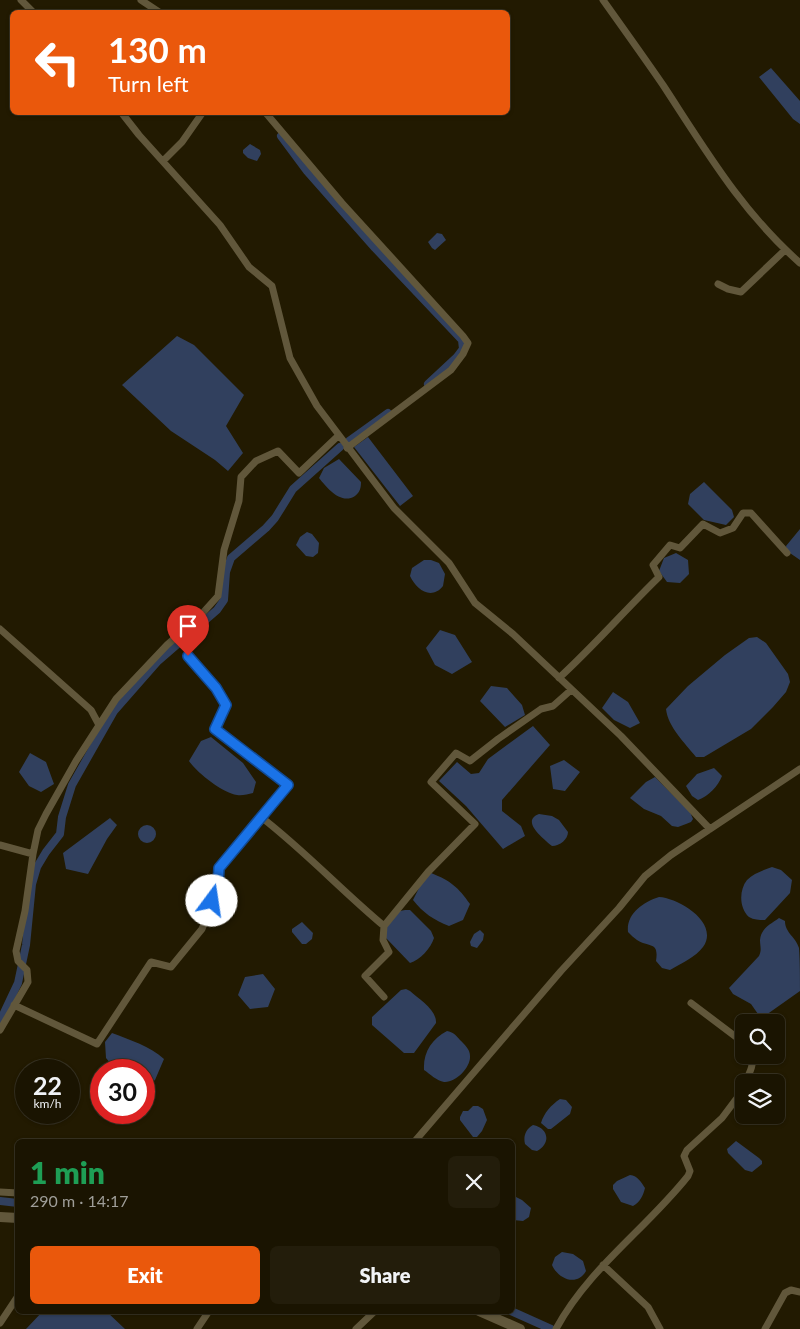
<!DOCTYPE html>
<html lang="en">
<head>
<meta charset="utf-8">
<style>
  :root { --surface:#1a1401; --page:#231d0b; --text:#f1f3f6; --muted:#9f9e99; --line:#383323; --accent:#ea580c }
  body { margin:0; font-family:Lato,sans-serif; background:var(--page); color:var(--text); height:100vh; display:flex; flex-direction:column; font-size:19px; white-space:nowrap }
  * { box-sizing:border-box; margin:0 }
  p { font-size:16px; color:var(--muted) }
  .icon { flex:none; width:28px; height:28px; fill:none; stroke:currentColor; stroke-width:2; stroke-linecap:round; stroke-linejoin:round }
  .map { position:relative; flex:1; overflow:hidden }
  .side { position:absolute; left:15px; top:1139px; width:500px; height:175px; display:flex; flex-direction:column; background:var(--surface); border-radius:8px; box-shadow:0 1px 4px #0004,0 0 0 1px var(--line) }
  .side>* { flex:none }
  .banner { position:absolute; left:10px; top:10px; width:500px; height:105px; border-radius:8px; box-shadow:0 1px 4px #0004,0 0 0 1px var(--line); background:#ea580c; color:#fff; overflow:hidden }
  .fabs { position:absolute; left:735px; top:1014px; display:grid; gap:10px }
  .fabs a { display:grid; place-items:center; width:50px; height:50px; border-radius:8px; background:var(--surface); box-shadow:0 1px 4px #0004,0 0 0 1px var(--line); font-size:25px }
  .speed { position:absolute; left:15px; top:1059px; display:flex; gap:10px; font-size:25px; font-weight:700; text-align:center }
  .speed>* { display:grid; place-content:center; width:65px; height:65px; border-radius:50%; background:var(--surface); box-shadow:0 1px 4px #0004,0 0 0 1px var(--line); line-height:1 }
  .speed small { font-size:12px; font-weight:400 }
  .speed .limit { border:8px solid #d22; background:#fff; color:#111 }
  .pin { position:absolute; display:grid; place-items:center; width:42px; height:42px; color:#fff; margin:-51px -21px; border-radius:50% 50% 50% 0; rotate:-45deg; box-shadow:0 0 5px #0007 }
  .pin .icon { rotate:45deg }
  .me { position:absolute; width:55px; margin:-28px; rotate:14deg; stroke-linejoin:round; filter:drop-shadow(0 0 4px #0008) }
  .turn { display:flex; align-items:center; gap:18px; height:105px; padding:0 15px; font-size:22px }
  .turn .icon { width:65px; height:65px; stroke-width:2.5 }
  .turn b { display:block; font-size:35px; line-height:42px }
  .round { display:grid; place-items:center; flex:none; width:52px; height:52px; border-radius:8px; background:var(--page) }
  .overview { display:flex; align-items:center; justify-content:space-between; height:85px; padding:0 15px }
  h1 { font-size:30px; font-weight:800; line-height:38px; color:#1e9e55 }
  .primary-button { display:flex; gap:10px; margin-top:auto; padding:10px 15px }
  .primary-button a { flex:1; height:58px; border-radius:8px; background:var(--accent); color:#fff; font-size:20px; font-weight:800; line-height:58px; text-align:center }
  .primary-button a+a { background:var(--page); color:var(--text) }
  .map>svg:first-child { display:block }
</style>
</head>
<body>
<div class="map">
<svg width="800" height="1329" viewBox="0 0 800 1329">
  <rect width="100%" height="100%" fill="#221a01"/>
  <path fill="#31405e" d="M771,68L800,101V124L793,119L759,77Z
    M250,144L260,150L261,154L257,161L248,158L243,153V150Z
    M437,233L442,234L446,240L435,250L432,248L428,242Z
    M177,336L194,345L244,395L226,426L243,453L228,471L215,460L171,431L122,385Z
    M368,437L413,496L400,506L354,447Z
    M339,459L361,482C361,488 360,492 355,496C341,505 327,488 319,478L324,468Z
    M704,482L732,510L734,517L726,525L704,520L688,504L690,494Z
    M800,529V560L787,551L786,546Z
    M307,532L312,534L319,543L318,553L313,557L306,556L296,545L300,537Z
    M676,553L688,560L689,574L680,583L667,582L659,571L664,558Z
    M424,560H431L439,563L445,574L443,586C431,601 416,589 410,576L412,568Z
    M440,630L455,635L472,662L452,674L435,665L426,648Z
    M757,637L766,643L788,674L790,682L786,692L773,707L751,729L704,757H696C685,743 668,727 666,709L688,686L725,655L749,638Z
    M491,686L507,688L522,705L525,715L505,727L480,701Z
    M613,692L628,702L640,723L630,728L614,720L602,708Z
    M533,726L550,745L502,800V811L521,826L525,836L503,849L466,806L439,781L457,762L471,774L479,773L488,759Z
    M211,737L243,763L256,782L253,793C248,794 242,796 237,795C223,793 197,773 189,761L201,741Z
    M30,753L46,762L54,784L41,792L29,786L19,772Z
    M564,760L580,772L565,791L553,789L550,766Z
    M714,768L722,776C718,786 709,796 698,800L692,796L686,786L697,774Z
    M655,777L690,812L693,819L691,822L686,824L678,827L672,826L661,816L644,809L630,798L646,782Z
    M539,814L552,816L559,820L568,832C568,839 560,846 552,846C544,839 520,821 539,814Z
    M110,818L117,825L107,839L88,874L66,869L63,853Z
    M138 834a9 9 0 1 1 18 0a9 9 0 1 1-18 0Z
    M772,867L781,870L792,880L790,893L765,920C760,920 754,920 749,917C739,908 739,890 747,880C754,873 764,870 772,867Z
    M431,873C451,881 458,887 470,904L463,920L449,926C434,920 423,913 413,900L421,884Z
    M659,897C679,898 720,923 703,947C696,957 680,964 670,970L662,968L656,961C659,941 650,948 637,940C634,938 631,935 628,932C626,914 643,902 659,897Z
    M405,910H410L431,931L434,938C431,948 420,960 410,963L386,938L385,929L400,911Z
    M779,918L785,921C785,933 796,937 799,948C800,960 800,978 800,991L766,1015L758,1014L751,1004L733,994L729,988L759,956C762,950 760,946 760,940C761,928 771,924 779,918Z
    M302,922L313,933L312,939L306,944H302L292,932V929Z
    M480,930L484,934L483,940L477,948L471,946L470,942L474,934Z
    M263,974L275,989L268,1007L250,1009L238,995L245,977Z
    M406,989L410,991C419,999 437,1010 436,1023L414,1053H404L372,1025V1017L401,990Z
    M447,1031C453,1032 456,1035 460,1040C464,1044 470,1049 470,1056C471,1067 456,1083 444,1082C437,1081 430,1074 424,1070C423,1052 432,1039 447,1031Z
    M112,1033C130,1040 150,1046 164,1059L155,1080L146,1087L144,1086V1070H116L106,1058L105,1042Z
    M560,1099L566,1100L572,1107L570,1114L551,1129H548L541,1123C544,1113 551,1105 560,1099Z
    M473,1106H478L483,1109L487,1120L482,1131L477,1137H473L460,1120V1117L463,1111H468Z
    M533,1125C549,1128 551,1144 537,1151L532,1150L525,1144C523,1136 526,1129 533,1125Z
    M736,1141L759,1158L762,1161V1164L752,1172L745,1170L728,1153L727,1149Z
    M630,1175C638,1176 641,1182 645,1188C643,1196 640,1202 633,1206L621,1202L613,1189V1185L617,1181Z
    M512,1195L522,1200L531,1208L529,1217L523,1221L513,1220Z
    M562,1252L573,1254L583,1261L586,1271C577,1287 558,1279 552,1265L555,1257Z
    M43,1311H106L125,1329H26Z"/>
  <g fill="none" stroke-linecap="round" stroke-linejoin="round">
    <path stroke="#31405e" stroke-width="8" d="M281,136L307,171L375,248L462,340L463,349L457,357L428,384
      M349,441L388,413
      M0,1021L18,983L26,945L32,884L37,867L46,852L60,834L62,817L72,785L114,711L157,662L217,610L224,600L226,572L231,558L266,528L275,518L293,489L340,447
      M0,1201L18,1203
      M511,1311L551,1329"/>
    <path stroke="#61573b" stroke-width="7" d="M21,0L33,12
      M141,0L159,12
      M603,0C623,28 643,56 663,85C705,149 741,211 800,263
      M121,112L139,135L220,225L249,267L272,286L290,358L317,406L394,508L449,563L475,603L513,634L621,736L710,829
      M265,112L342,203L463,336L468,343L463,354L451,370L347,448
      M163,161L182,142L203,112
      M718,284L728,289L741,292L785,250
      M0,629L91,710L99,725
      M559,678C594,646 625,610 659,577L653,565L670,545L680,548L703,524L720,533L733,528L743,513H751L787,553
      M261,817C305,851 342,891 384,926L383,940L389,952L365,976L384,997
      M0,845L33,854L25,911L16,951L18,961L27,970L28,982L0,1030
      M33,854L38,830L46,814L76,761L116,699L167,645L199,617L218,596L224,550L239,501L241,477L256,461L278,451L299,473L338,436
      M384,926L428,872L475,824L431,782L456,753L470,761L498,739L541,709L553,706L571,690
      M691,1003L744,1043
      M14,1005L97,1044L151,962L171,967L202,929L218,887L219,868L288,785L215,729L226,705L216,688L188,656
      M745,1082C749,1074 755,1064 751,1055
      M415,1141L561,971L619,908L645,876L671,855L800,769
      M0,1192L18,1193
      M603,1265L648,1307L660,1329
      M0,1323L18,1296
      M197,1329L209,1311
      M356,1329L375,1311
      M556,1329C588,1269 646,1229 688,1176L690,1171L684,1156L687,1150L722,1118L737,1098L744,1085
      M765,1329L785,1293L791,1290L800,1292"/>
    <path stroke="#61573b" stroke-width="10" d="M0,1217L18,1218
      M479,1311L520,1329"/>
  </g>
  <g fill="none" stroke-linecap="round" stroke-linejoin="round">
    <g stroke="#114b97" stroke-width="12">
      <path id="route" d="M188,656L216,688L226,705L215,729L288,785L219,868L218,886L212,901"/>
    </g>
    <use href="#route" stroke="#1a73e8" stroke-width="9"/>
  </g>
</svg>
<div class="fabs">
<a><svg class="icon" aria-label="search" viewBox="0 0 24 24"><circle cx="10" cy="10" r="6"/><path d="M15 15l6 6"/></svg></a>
<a><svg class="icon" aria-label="layers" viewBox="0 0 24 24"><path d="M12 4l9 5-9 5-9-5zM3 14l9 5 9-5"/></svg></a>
</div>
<div class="speed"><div>22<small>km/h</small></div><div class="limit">30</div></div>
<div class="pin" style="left:188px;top:656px;background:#d93025"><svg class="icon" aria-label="arrive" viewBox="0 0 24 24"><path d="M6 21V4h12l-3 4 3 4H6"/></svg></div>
<svg class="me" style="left:212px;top:901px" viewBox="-20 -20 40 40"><circle r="19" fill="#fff"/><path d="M0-13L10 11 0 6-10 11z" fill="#1a73e8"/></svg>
<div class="banner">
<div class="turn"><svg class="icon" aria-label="left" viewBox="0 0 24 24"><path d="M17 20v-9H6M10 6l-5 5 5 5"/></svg><div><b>130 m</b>Turn left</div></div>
</div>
<section class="side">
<div class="overview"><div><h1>1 min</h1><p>290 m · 14:17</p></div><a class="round"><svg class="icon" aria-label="close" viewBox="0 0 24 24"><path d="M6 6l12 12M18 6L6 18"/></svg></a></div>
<div class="primary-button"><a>Exit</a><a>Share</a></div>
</section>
</div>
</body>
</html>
